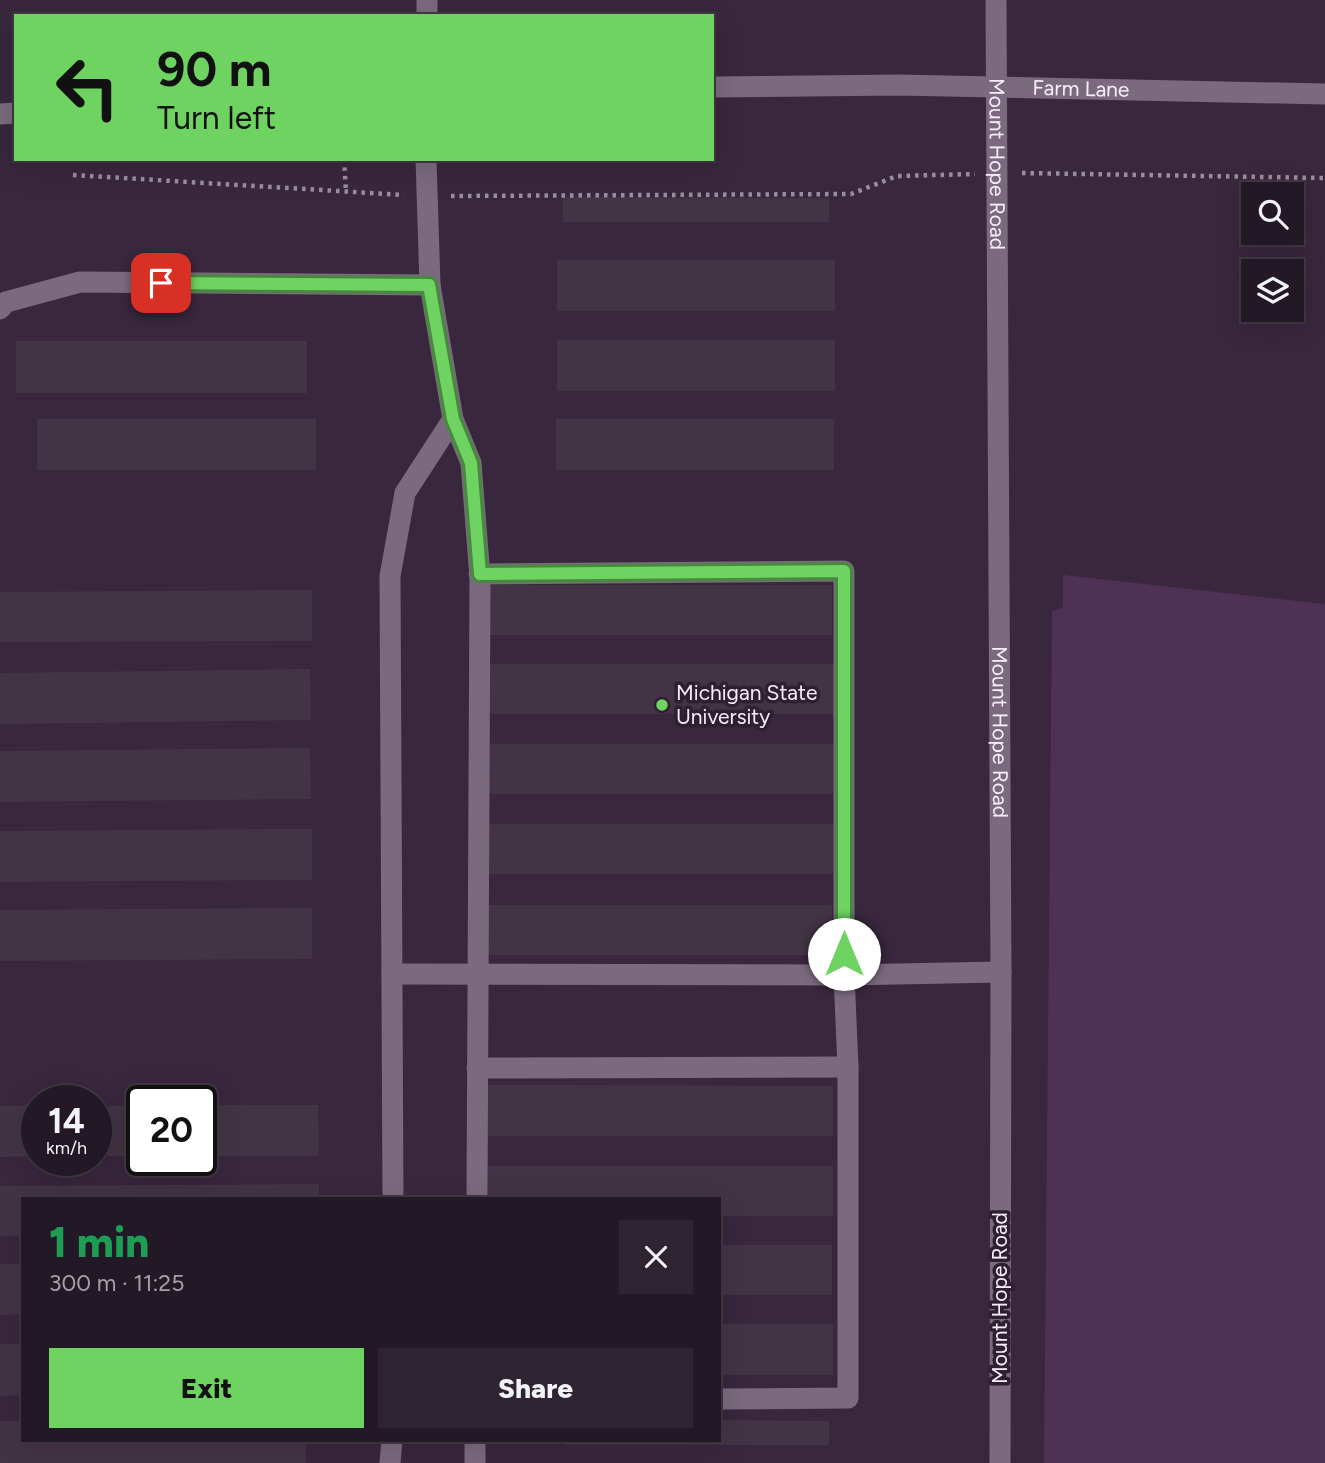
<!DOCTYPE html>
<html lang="en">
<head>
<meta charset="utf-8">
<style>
  :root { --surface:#231825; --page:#2f2532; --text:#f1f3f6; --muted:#a3a0a7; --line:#403742; --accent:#6ed361 }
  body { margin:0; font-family:Figtree,sans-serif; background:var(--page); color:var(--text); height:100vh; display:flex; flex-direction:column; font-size:26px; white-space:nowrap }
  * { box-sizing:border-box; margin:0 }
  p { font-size:23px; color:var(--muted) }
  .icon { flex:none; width:38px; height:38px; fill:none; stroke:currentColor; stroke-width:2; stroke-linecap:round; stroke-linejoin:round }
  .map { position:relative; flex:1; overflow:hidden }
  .panel { position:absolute; left:21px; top:1197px; width:700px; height:245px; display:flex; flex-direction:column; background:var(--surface); border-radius:0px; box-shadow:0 7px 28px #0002,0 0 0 2px var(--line) }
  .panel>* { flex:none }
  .top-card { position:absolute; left:14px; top:14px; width:700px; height:147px; border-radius:0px; box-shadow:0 7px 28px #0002,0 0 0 2px var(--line); background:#6ed361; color:#111; overflow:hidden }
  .buttons { position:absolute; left:1241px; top:182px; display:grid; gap:14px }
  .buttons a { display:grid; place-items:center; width:63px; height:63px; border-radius:0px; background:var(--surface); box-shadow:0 7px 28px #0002,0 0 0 2px var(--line); font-size:35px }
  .speed { position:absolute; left:21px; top:1085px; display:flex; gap:14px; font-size:35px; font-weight:700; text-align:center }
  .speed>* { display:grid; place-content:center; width:91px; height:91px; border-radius:50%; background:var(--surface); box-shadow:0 7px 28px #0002,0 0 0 2px var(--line); line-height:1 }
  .speed small { font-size:18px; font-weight:400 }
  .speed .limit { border:4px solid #111; border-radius:10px; background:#fff; color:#111 }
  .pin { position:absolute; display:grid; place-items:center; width:60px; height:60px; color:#fff; margin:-30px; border-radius:14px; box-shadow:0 4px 10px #0006 }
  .me { position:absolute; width:77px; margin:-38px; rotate:0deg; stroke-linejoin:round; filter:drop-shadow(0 0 5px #0008) }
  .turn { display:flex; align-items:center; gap:24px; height:147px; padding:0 28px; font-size:32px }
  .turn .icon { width:91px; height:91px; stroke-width:2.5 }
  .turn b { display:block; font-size:49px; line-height:60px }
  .round { display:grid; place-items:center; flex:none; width:74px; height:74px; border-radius:0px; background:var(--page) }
  .headline { display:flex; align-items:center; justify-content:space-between; height:119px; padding:0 28px }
  h1 { font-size:42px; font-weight:800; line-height:52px; color:#1e9e55 }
  .button { display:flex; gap:14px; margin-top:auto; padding:14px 28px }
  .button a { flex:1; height:80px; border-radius:0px; background:var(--accent); color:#111; font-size:28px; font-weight:800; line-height:80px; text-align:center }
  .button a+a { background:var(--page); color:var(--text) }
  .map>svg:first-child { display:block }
</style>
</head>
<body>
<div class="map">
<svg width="1325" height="1463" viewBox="0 0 1325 1463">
  <rect width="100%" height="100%" fill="#2f2031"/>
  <path fill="#39273d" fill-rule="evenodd" d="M0,0H1325V1463H0ZM16,16H712V159H16ZM1253,194H1292V233H1253ZM1253,271H1292V310H1253ZM37,1101H96V1160H37ZM142,1101H201V1160H142ZM23,1199H719V1440H23Z"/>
  <path fill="#503156" d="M1063,575L1325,604V1463H1044L1052,612L1063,607Z"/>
  <path fill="#433445" d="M563,197L829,198V222H563Z
    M557,260H835V311H557Z
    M557,340H835V391H557Z
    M16,341H307V393H16Z
    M37,419H316V470H37Z
    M556,419H834V470H556Z
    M488,585H832V635H488Z
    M312,590V641L0,642V592Z
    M489,664H834V714H489Z
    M310,669L311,720L0,724V673Z
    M488,744H833V794H488Z
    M310,748L311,799L0,802V751Z
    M488,824H833V874H488Z
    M312,829V880L0,882V831Z
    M487,905H832V955H487Z
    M312,908V959L0,961V910Z
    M488,1085L833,1086V1136H488Z
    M201,1105H318L319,1156H201Z
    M0,1106H37V1156L0,1157Z
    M96,1106H142V1156H96Z
    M488,1166H833V1216H719V1199H488Z
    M319,1184V1199H23V1236H0V1186Z
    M719,1245H832V1295H719Z
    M0,1264H23V1314L0,1315Z
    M719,1324H833V1375H719Z
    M0,1344H23V1395L0,1396Z
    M719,1420L829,1421V1445H564V1440H719Z
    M0,1421H23V1440H306V1463H0Z"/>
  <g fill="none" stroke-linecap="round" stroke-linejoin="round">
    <path stroke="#9a8e9c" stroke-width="4.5" stroke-dasharray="3.5 5" stroke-linecap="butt" d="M344,159L346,192
      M1022,173L1325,178
      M73,175L404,195
      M451,196L851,194L897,176L975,174"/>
    <g stroke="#7b6a7e" stroke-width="21">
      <path id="s1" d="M996,0L1001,972L1000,1463"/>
      <path d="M427,16V0"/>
      <path id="s2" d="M712,87L899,85L1325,94"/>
      <path d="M0,114L16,113"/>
      <path d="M426,159L430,285L453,419L471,463L480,577L477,1199"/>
      <path d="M0,309L6,302L80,282L430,285"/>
      <path d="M479,574L844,571V975L848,1067V1398L719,1399"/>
      <path d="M392,974L844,975L1001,972"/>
      <path d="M477,1068L848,1067"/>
      <path d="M393,1199L390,576L405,493L453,419"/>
      <path d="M390,1463L392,1440"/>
      <path d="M475,1463V1440"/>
    </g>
  </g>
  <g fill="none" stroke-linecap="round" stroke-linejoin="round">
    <g stroke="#48893f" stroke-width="18">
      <path id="route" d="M161,283L429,285L453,419L471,463L480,574L844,571V954"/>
    </g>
    <use href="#route" stroke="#6ed361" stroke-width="12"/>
  </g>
  <circle fill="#6ed361" stroke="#2f2031" stroke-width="2.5" cx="662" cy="705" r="7"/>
  <g text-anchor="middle" stroke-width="7" stroke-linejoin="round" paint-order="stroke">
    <g font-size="21" fill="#f7edf9" stroke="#2f2031">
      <text dy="7" stroke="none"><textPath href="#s2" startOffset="369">Farm Lane</textPath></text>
      <text dy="7" stroke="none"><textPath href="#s1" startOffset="164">Mount Hope Road</textPath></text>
      <text dy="7" stroke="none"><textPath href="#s1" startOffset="732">Mount Hope Road</textPath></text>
      <text transform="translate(1000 1298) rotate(-90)" y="7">Mount Hope Road</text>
    </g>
    <g font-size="21" fill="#f7edf9" stroke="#2f2031" text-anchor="start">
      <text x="676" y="700">Michigan State<tspan x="676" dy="24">University</tspan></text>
    </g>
  </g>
</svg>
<div class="buttons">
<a><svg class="icon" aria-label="search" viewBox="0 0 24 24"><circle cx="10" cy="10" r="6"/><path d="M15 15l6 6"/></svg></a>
<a><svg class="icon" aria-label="layers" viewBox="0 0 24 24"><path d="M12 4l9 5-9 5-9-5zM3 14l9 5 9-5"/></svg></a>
</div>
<div class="speed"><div>14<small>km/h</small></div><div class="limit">20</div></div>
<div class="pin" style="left:161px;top:283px;background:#d93025"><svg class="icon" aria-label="arrive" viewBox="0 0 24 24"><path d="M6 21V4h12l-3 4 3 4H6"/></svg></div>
<svg class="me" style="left:844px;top:954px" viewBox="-20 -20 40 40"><circle r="19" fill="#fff"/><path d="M0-13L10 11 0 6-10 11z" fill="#6ed361"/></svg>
<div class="top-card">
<div class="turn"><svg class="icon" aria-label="left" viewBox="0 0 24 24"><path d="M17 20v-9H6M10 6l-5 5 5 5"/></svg><div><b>90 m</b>Turn left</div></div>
</div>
<section class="panel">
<div class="headline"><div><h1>1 min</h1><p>300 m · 11:25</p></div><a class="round"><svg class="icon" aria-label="close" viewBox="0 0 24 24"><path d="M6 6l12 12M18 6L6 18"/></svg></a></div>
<div class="button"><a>Exit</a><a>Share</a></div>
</section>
</div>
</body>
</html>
